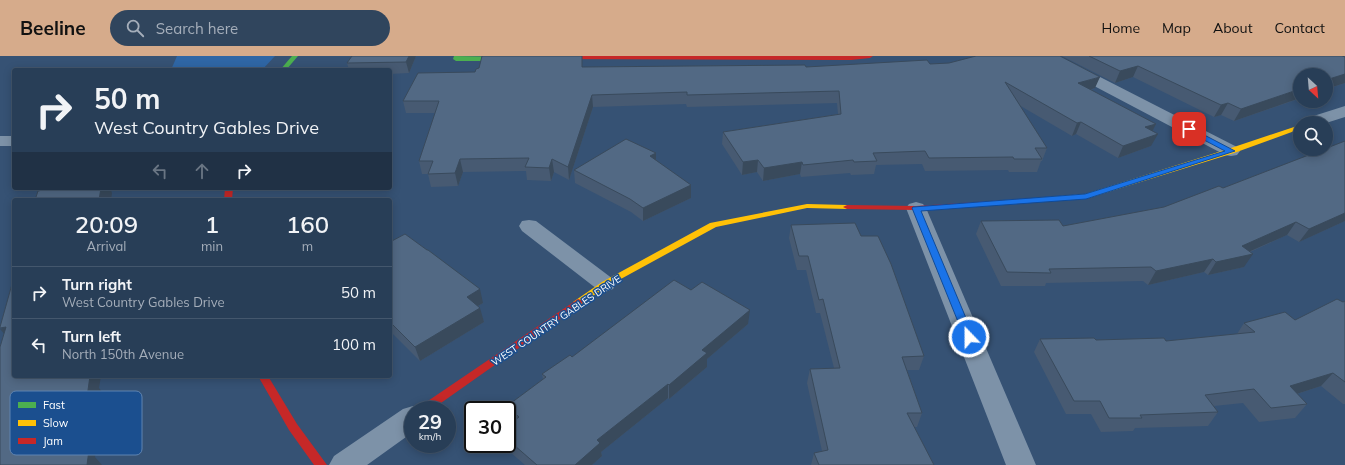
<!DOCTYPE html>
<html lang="en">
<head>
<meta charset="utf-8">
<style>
  :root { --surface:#283e57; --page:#30455d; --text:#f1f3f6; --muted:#a5aeba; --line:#44576d; --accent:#d6ab8b }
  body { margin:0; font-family:Mulish,sans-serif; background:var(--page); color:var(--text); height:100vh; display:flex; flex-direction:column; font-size:15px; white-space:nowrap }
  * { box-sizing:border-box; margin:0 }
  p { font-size:13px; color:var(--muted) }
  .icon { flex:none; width:22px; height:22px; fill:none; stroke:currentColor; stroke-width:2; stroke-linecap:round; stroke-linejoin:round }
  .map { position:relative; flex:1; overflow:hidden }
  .sheet { position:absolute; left:12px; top:142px; width:380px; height:180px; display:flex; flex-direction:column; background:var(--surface); border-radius:4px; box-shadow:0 2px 10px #0003,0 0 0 1px var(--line) }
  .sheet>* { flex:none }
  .banner { position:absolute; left:12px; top:12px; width:380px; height:122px; border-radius:4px; box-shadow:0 2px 10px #0003,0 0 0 1px var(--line); background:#283e57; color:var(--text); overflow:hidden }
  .needle { width:26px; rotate:154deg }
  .controls { position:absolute; left:1293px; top:12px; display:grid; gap:8px }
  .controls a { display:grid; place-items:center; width:40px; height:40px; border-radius:50%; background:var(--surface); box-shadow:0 2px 10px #0003,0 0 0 1px var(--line); font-size:20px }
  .speed { position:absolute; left:404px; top:345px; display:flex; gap:8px; font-size:20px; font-weight:700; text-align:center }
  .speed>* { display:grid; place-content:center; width:52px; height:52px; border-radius:50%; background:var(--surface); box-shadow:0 2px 10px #0003,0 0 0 1px var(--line); line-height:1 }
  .speed small { font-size:10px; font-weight:400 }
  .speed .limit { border:2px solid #111; border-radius:6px; background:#fff; color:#111 }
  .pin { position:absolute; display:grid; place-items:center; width:34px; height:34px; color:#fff; margin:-17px; border-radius:8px; box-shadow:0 2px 6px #0006 }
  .me { position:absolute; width:44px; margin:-22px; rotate:338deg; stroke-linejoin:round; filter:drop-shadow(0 0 3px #0008) }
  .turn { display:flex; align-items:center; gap:14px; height:84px; padding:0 16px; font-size:18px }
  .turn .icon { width:52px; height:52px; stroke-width:2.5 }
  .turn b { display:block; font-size:28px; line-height:34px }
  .lanes { display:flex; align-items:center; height:38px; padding:0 16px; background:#0003; justify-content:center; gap:20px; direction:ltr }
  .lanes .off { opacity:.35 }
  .eta { display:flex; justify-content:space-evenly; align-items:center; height:68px; text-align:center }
  .eta b { font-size:24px; font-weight:600; line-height:28px }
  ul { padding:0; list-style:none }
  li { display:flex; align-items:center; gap:12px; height:52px; padding:0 16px; border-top:1px solid var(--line) }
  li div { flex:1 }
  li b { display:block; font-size:15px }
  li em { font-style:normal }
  header { display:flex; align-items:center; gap:24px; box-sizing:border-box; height:56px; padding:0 20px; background:var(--accent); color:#111 }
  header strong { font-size:19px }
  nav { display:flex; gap:22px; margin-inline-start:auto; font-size:14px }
  .search { width:280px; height:36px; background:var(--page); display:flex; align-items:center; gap:10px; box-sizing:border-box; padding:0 14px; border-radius:22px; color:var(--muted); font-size:15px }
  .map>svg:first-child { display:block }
</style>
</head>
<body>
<header>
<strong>Beeline</strong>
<div class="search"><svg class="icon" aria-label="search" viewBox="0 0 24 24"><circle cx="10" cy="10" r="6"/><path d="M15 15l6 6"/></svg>Search here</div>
<nav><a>Home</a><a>Map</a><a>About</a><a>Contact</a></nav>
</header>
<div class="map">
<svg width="1345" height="409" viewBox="0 0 1345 409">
  <rect width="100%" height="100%" fill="#365274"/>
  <path fill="#2f66a5" d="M177,0H275L262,14H171Z"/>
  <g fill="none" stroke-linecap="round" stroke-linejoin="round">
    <path fill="#7d92a8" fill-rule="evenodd" d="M1041,0H1059L1237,91L1240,95L1237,99L1231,100L1225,99L1043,3Z
      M1345,50V61L1326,67H1301L1304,63Z
      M0,80H14V90H0Z
      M916,146L923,148L926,152L1036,409H1006L906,152L909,148Z
      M529,164L536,165L613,223L616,228L613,233L605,236L597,233L522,175L519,170L522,165Z
      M413,350L423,354H413V376L367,409H329L334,400L403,353Z"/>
    <path fill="#4caf50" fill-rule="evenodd" d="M292,0H298L286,14H280Z
      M454,0L511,1L514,3L511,5H456L453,3Z"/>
    <path fill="#ffc107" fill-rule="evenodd" d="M1300,69V73L1234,97L1089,142L1036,146L1032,144L1036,142L1085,138L1228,93Z
      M807,148L847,149L851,151L847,153L807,152L716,171L608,230L581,248H575L573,246L602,226L710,167Z"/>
    <path fill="#c62828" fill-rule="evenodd" d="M552,0H873L870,2L851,4L550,3V1Z
      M225,132H233L232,144H224Z
      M1036,142H1039L1040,144L1039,146L916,154L847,153L843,151L847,149L916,150Z
      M578,243L581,244L583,246L581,248L431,354H417L419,351Z
      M258,320H268L297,368L327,409H314L289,374Z"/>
  </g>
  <path fill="#475a72" d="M352,0H416L409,17L390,18V14H349L347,7Z
    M1062,0H1345V27L1234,65L1221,59L1214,61L1133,21L1115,27Z
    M930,8L1095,32L1091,34L1156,68L1152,75L1151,90L1118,102L1076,78L1072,80L1019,49L1047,92L1042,105H1041L1037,116H1009L1008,114L925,115L922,108L876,109L874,118L851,119L850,117L801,121L800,118L763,125L757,116L742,119L722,88L723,76L838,58L837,47L687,51L686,48L593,51L569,124L554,116L551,125L527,124L526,115L463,116L458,130L431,131L428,118H422L419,105L435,57H406L403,45L475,16L479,12L583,11H806Z
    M1345,85V165L1299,186L1287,179L1250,196L1244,211L1208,219L1204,216L1148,229L1143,225L1046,227L1045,230H1001L976,178L981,165L1063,170L1164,151L1223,132Z
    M656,104L691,142L643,165L631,156L575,127L574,114Z
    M791,169L861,180L924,300L919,314H907L922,357L917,371H914L934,409H811L814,397L822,395L807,327L810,313L834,312L820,257H816L806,214H797L789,182Z
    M390,186L483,247L478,250L484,266L420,305L390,275Z
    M1345,245V348H1343L1321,330L1297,338L1307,348L1295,362L1259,366L1243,347L1214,350L1218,356L1208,370L1135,372L1133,375L1101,376L1091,358H1066L1034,296L1040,283L1096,284L1166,285L1237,278L1244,267L1295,264Z
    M748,268L707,303V311L669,343L668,342L601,396L602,400L592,409H525L503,390V388H507V370L512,366L510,364L507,350L543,323L542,318L572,301Z"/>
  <path fill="#394a5c" d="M409,0H416L409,17L406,6Z
    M1138,10L1133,21L1115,27L1120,15Z
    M1345,18V27L1326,33V24Z
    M1100,21L1095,32L1074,39L1078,27Z
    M1300,33V42L1234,65L1241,53Z
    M592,39L593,51L569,124L568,111Z
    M1228,47L1221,59L1214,61L1221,49Z
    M1081,66L1076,78L1072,80L1077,67Z
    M1156,68L1150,80L1145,71Z
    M1158,78L1151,90L1118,102L1123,90Z
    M656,97V110L650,100Z
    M460,103L463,116L458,130L455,117Z
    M552,103L554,116L551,125L549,112Z
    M758,104L757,116L742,119L743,106Z
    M802,106L800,118L763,125L764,112Z
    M691,129V142L643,165V152Z
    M101,132H110L112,137L111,144H99Z
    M1345,157V165L1299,186L1309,173Z
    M1296,166L1287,179L1237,201L1253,198L1244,211L1208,219L1216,206L1242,190Z
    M1213,203L1204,216L1148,229L1156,215Z
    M480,233L483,247L471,254L467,241Z
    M480,252L484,266L420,305L415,291Z
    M750,254L748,268L707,303V311L669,343V329L702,294Z
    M6,271L14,289L0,273Z
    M1333,317L1321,330L1278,344L1290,330Z
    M85,320H101L99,332L103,337L95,401L102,409H87L79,397Z
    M668,328V342L601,396L602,400L592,409H575L597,384Z"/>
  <path fill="#526984" stroke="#394a5c" d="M352,0H409L406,6L347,7Z
    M482,0H582V11L805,9L806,11L927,4L930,8L949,7L976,0H1060L1100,21L1078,27L1156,68L1145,71L1158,78L1123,90L1081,66L1077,67L1005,26L1047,92H1035L1042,103H1014L1013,101L929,102L925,95L873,97L877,105L854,106L853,104L803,109L802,106L764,112L758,104L743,106L723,76L841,58L839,35L687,39V36L592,39L568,111L552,103L549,112L525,111L529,102L460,103L455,117L428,118L433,105H419L439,45H403L418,17L475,16L476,13L479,12Z
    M1089,0H1342L1345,1V18L1326,24V19H1300V33L1241,53L1228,47L1221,49L1138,10L1120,15Z
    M626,83L656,97L650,100L691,129L643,152L630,143L574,114Z
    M1345,85V157L1309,173L1296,166L1242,190L1253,198L1216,206L1213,203L1156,215L1151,211L1049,213L1051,217L1007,216L981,165L1059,164L1063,170L1164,151L1219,130L1223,132Z
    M53,132H101L99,144H35L38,135Z
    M855,167L861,180H878L891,208L924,300L902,301L922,357H907L934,409H819L814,397L828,394L810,313L840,312L823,243L819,244L808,200H799L791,169Z
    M405,178L427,194H428L480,233L467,241L480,252L415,291L390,266V186Z
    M14,221V320H85V321L90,320L79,397L89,394L87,409H0V291L6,271L0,272V271Z
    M674,224L691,234L702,226L750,254L702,294L707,297L669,329L668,328L597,384L600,387L575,409H537L507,383V370L519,361L507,350L546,321L542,318L570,299L572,301Z
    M1337,243L1343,246L1345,245V326L1333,317L1290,330L1307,348L1271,352L1254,333L1205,339L1218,356L1140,359L1142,362H1109L1100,345H1074L1040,283L1094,282L1096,284L1164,282L1166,285L1255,276L1244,267L1285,256L1295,264Z"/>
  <path fill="#1a73e8" stroke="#114b97" d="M1189,71L1235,95L1086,143L921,155L974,281L972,283H965L912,152L913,151L1085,138L1225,95L1187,75V72Z"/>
  <g text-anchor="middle" stroke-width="3" stroke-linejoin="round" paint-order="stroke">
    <g font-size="10" fill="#fff" stroke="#1b4f8f">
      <text transform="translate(556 264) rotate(-34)" y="4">WEST COUNTRY GABLES DRIVE</text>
    </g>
  </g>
  <rect x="10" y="335" width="132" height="64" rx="6" fill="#1b4f8f" stroke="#5f84b1" stroke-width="1"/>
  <rect x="18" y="346" width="18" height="6" fill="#4caf50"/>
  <rect x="18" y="364" width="18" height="6" fill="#ffc107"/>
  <rect x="18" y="382" width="18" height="6" fill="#c62828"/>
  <g font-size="11" fill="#fff">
    <text x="43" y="353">Fast</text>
    <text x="43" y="371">Slow</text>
    <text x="43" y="389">Jam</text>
  </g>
</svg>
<div class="controls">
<a><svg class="needle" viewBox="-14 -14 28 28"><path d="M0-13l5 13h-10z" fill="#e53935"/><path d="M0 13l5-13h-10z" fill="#a5aeba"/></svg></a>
<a><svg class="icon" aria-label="search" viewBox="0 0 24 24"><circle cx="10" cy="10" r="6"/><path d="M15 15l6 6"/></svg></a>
</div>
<div class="speed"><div>29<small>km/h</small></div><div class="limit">30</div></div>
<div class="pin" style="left:1189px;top:73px;background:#d93025"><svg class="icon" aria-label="arrive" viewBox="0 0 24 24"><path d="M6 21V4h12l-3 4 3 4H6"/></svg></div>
<svg class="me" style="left:969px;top:281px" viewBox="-20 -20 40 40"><circle r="17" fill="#1a73e8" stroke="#fff" stroke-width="3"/><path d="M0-11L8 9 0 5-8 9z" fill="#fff"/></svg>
<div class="banner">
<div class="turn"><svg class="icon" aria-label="right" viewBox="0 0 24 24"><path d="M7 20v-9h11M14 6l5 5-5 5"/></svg><div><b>50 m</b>West Country Gables Drive</div></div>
<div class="lanes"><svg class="icon off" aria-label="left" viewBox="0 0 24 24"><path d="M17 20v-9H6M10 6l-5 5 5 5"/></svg><svg class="icon off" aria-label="ahead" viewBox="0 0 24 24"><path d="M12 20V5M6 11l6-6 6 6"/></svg><svg class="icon" aria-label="right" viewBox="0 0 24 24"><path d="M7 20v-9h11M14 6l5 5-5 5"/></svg></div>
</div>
<section class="sheet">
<div class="eta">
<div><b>20:09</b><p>Arrival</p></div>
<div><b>1</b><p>min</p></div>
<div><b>160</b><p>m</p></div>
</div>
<ul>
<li><svg class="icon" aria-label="right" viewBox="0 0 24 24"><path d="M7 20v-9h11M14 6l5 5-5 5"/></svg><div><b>Turn right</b><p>West Country Gables Drive</p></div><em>50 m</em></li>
<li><svg class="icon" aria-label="left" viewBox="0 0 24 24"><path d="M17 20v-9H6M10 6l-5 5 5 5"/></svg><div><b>Turn left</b><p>North 150th Avenue</p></div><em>100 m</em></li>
</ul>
</section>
</div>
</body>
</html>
